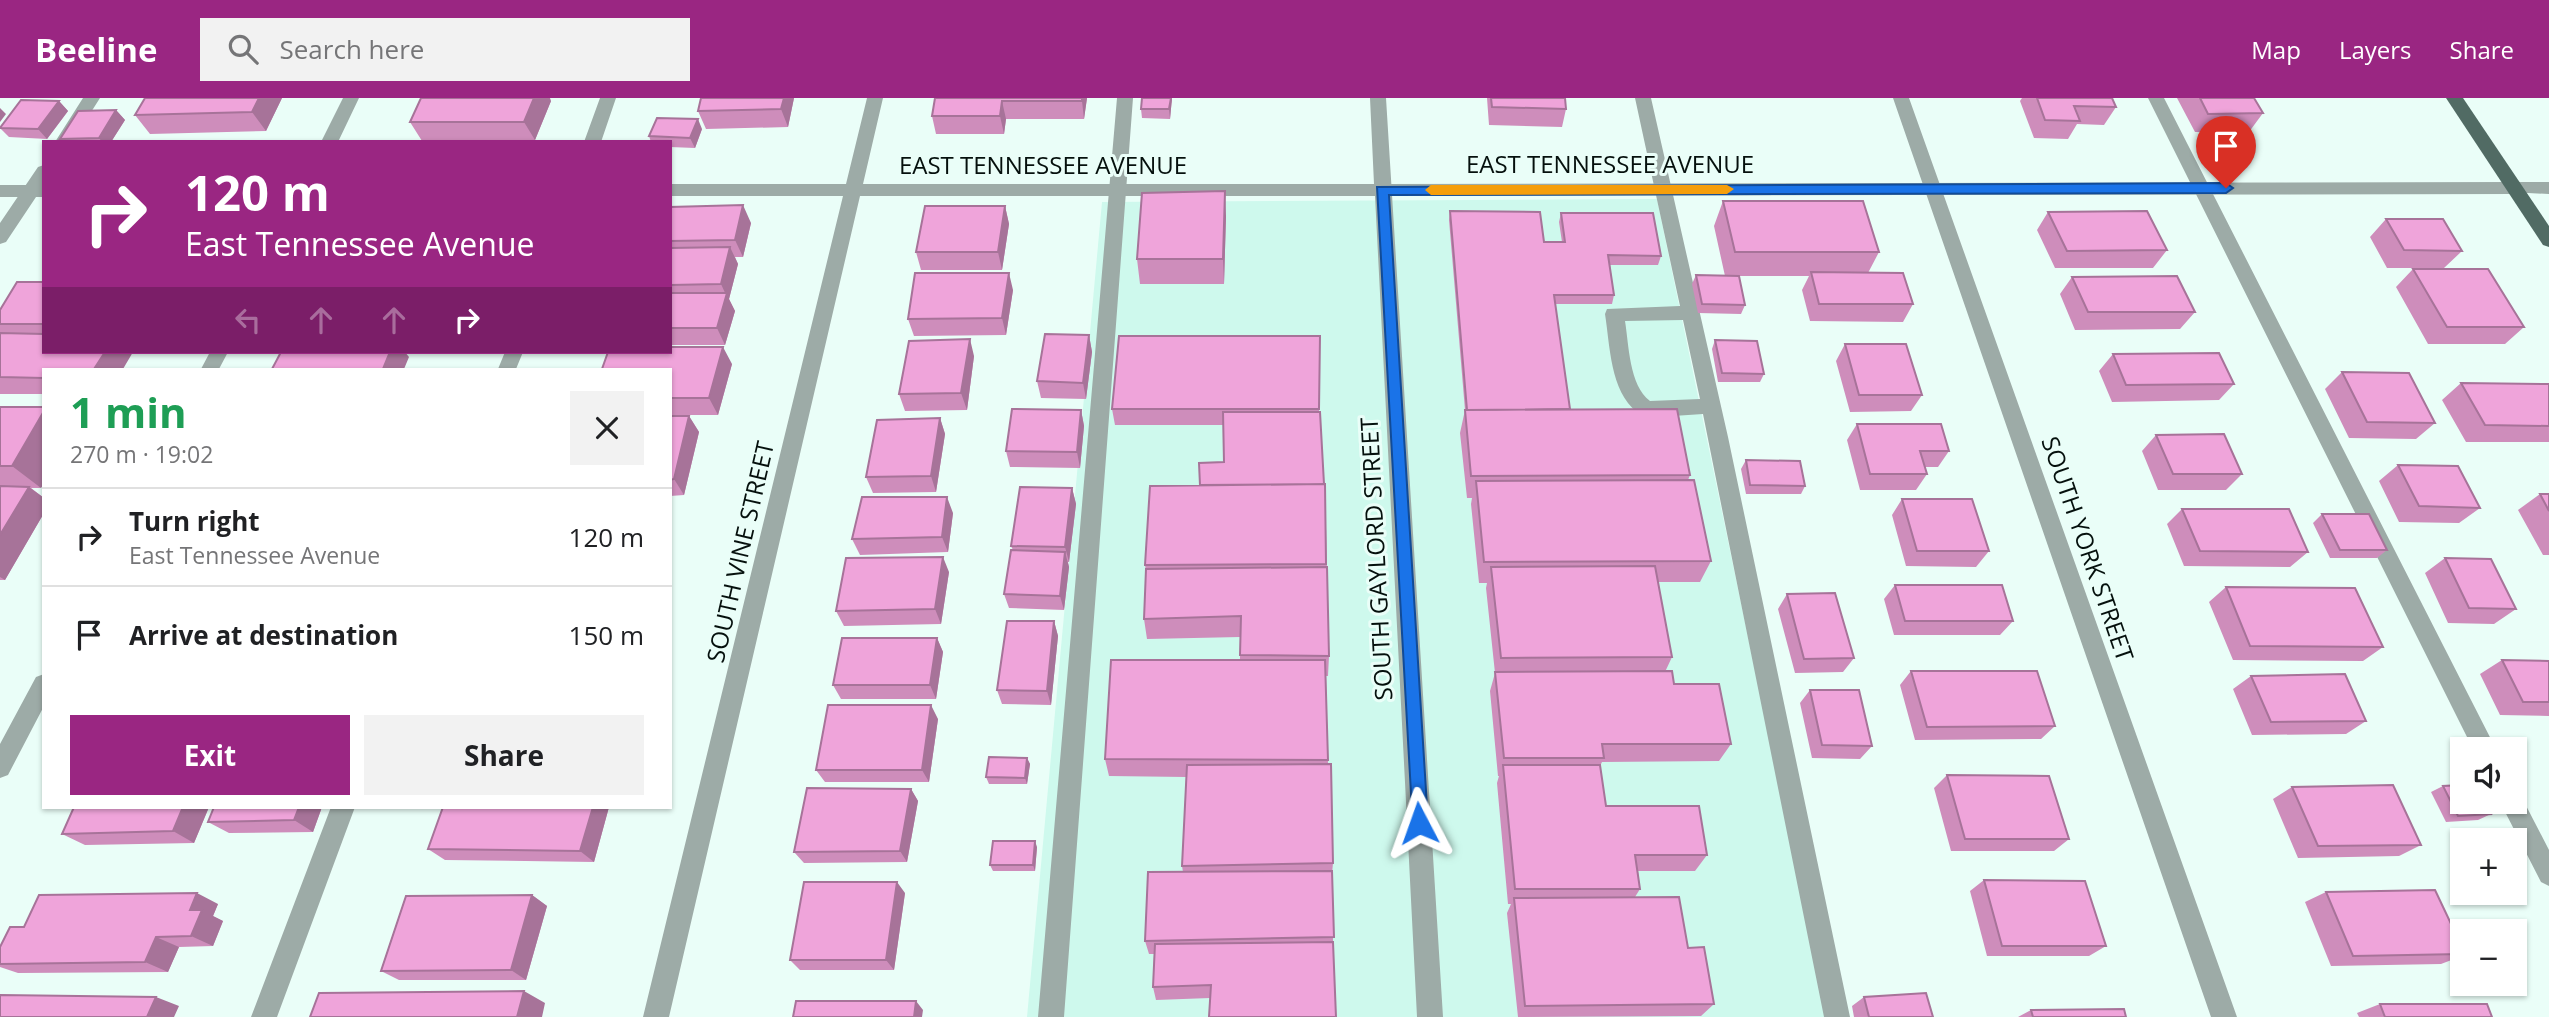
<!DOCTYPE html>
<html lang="en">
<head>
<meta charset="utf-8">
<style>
  :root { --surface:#fff; --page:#f2f2f2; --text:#202124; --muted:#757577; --line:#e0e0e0; --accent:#9a2682 }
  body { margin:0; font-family:"Open Sans",sans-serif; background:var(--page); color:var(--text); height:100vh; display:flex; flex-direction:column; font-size:26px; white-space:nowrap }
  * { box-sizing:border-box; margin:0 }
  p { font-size:23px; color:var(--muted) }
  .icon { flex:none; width:38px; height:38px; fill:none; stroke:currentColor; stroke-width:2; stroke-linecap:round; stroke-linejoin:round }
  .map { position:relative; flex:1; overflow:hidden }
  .details { position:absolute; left:42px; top:270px; width:630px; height:441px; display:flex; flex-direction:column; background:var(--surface); border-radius:0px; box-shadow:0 2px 5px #0004 }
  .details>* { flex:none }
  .banner { position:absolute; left:42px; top:42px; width:630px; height:214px; border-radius:0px; box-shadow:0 2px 5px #0004; background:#9a2682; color:#fff; overflow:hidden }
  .fabs { position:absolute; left:2450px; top:639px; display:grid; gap:14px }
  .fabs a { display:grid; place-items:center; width:77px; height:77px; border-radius:0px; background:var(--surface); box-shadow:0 2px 5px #0004; font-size:35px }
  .pin { position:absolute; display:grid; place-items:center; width:60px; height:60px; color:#fff; margin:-72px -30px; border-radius:50% 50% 50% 0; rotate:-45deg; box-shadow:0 0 7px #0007 }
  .pin .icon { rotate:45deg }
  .me { position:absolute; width:77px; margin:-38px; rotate:356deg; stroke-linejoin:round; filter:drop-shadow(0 0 5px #0008) }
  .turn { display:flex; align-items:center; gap:24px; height:147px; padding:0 28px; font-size:32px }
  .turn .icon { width:91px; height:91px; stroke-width:2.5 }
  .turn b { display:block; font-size:49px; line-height:60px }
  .lanes { display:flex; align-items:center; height:66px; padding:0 28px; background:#0003; justify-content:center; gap:35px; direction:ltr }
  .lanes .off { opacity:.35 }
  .round { display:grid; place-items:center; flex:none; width:74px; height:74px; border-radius:0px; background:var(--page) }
  .overview { display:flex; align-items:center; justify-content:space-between; height:119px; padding:0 28px }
  h1 { font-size:42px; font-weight:700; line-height:52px; color:#1e9e55 }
  .button { display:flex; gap:14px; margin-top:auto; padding:14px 28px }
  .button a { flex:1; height:80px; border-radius:0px; background:var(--accent); color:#fff; font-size:28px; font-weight:700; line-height:80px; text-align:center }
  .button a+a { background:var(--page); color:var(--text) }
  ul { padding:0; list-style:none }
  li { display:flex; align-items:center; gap:21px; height:98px; padding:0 28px; border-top:2px solid var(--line) }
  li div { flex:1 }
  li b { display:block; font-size:26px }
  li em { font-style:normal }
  header { display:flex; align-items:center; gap:42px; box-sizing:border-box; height:98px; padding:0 35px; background:var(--accent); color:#fff }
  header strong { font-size:33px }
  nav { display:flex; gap:38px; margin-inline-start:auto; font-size:24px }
  .search { width:490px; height:63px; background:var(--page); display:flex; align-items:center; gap:18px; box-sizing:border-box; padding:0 24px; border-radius:0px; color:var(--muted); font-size:26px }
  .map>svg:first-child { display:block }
</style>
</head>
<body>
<header>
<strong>Beeline</strong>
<div class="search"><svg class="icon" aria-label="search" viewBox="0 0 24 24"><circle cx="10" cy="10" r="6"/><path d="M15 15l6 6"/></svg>Search here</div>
<nav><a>Map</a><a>Layers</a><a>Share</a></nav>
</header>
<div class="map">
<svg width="2549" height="919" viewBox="0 0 2549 919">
  <rect width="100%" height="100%" fill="#eafef8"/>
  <path fill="#cef9ed" d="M1657,101L1827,919H1027L1102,104Z"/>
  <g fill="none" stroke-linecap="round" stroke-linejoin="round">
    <path fill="#9daba7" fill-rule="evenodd" d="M83,0H100L72,44H55Z
      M600,0H616L601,44H584Z
      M1117,0H1133L1064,919H1038Z
      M1635,0H1651L1728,339L1850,919H1824L1703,316L1658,319L1637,314C1610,293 1610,247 1605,216L1607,211L1680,208ZM1683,222L1700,301L1650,303C1629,287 1629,247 1625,223Z
      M2148,0H2164L2496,651H2473Z
      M44,67V87L6,144L0,146V125L38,69Z
      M505,254H523L516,271H498Z
      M2515,694L2520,696L2549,752V788L2541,784L2500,704H2515Z
      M331,709H355L277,919H251Z"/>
    <path fill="#9daba7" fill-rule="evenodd" d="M343,0H359L338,44H321Z
      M867,0H883L863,86H1374L1370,0H1386L1443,919H1417L1375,98H860L669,919H643L843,98H670V86H846Z
      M1893,0H1909L2237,919H2211Z
      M2515,84H2549V96L2509,94L2506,90L2509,86Z
      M0,87H44V99H0Z
      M210,254H228L219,271H201Z
      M44,576V608L8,677L0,680V646L36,579Z"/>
    <path fill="#9daba7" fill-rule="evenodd" d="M2515,84L2524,90L2515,96L1382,98L1373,92L1382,86Z"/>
    <path fill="#516b64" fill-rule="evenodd" d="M2446,0H2463L2549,128V149L2543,147Z"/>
  </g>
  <path fill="#ce8dbb" d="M145,0H282L266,33L150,36L135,17Z
    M701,0H794L788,29L706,31L698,13Z
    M935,0H1087L1084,21H1006L1004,36H936L932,18Z
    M1172,0L1170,21L1142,20L1141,11Z
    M1487,0H1565L1566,11L1562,29L1489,27Z
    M2022,0H2112L2116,9L2104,27L2077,26L2068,41L2034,40L2020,3Z
    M2177,0H2254L2263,15L2249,34H2195Z
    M59,3L68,13L47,41L9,39L0,30V29Z
    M551,3L535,42L422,43L410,24Z
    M116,12L125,22L111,44H63L60,41Z
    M702,31L695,50L670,49V44H651L649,38Z
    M1723,103L1879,154L1868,175L1913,206L1903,224L1810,223L1802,192L1809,178H1739L1745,207L1741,216L1698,215L1692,186L1696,177L1725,178L1714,128Z
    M1005,108L1009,126L1002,172H921L916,154Z
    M670,109L751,125L743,159H735L738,166L729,201L735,213L725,247H670Z
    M1450,113L1544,144H1562L1559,124L1561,115L1661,158L1658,167H1610L1614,197L1612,206H1555L1570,311L1690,377L1688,382L1711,463L1700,484H1658L1672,559L1665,574L1674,586L1731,646L1719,663L1602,664L1600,668L1606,708L1707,757L1695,773H1638L1640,791L1635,799L1688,850L1714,906L1701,918L1518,919L1507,815L1511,806H1508L1497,685L1499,678H1498L1490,593L1495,575L1486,490L1487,485H1479L1471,406L1472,400H1467L1460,335L1465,312L1449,122Z
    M2048,114L2167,152L2153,170H2055L2037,132Z
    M1226,118L1224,186H1140L1137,161Z
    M2386,121L2462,153L2444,170H2387L2370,139Z
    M2413,171L2524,229L2505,246H2428L2396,189Z
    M2072,179L2195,214L2180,231L2075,232L2060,196Z
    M44,184V254H133L44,271V296H0V212Z
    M1013,192L1006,237L914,238L908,221Z
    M1089,237L1092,254L1086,301L1041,300L1037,283Z
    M1320,238L1319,314L1324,386H1325L1329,558L1328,578H1326L1328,666L1333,765L1332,776L1333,844L1210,900L1156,902L1153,889L1154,856H1149L1145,843L1183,774L1182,768L1186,679L1109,678L1105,661L1240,562V539L1147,541L1144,521L1146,473L1145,467L1200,387L1224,364L1223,327H1115L1112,311Z
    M1715,242L1764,276L1760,284H1718L1712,251Z
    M1845,246L1922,297L1911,313L1850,314L1836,263Z
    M2113,256L2234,286L2219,302L2112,304L2099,273Z
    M974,258L967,312L905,313L899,296Z
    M732,266L718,317H670V271Z
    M2342,274L2435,325L2416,341L2349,340L2325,291Z
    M2461,285L2549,286V344H2466L2442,302Z
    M0,309L41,390H31L44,400V415L5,482H0Z
    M1081,312L1084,328L1080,370L1010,369L1006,353Z
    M670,318H689L699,334L684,397L670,398Z
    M940,320L945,336L936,394L873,395L866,379Z
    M1857,326L1949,353L1938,369H1925L1927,376L1916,392H1860L1847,342Z
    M2156,337L2242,376L2226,392H2158L2142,353Z
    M1746,362L1805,388L1801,396H1746L1741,371Z
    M2398,367L2480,410L2459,425L2399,424L2379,383Z
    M1072,390L1076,406L1069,464H1068L1069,469L1064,512L1009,510L1004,496L1013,452L1011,448Z
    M2540,396H2549V457H2543L2518,412Z
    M1902,401L1989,453L1976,469L1906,468L1892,417Z
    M2182,411L2308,454L2290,469L2184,468L2167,426Z
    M953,415L948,454L860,457L852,441Z
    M2322,416L2387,452L2377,460H2330L2313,425Z
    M2445,460L2516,511L2494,526L2448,525L2425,475Z
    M949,474L941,526L844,528L836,513Z
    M1895,487L2013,523L2000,537H1894L1884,501Z
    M2226,489L2383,549L2363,563L2233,562L2209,504Z
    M1787,496L1854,560L1843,574L1795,575L1778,511Z
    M1054,523L1058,538L1051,607L1002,606L997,592Z
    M937,540L943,554L936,601H841L833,587Z
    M2502,562L2549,563V618L2500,617L2480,576Z
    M1911,573L2055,628L2041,641L1915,642L1900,587Z
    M2251,578L2366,623L2346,636L2252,637L2233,591Z
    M1810,592L1872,648L1860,661L1812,660L1800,605Z
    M938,621L929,684H825L816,672Z
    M1027,660L1030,666L1027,686H989L986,679Z
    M1947,677L2069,741L2054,753H1951L1934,690Z
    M2443,688L2491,716L2478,722L2446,724L2431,694Z
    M2292,689L2421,747L2399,758L2298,760L2273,701Z
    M911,691L918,703L907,764L804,765L794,754Z
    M74,709H209L194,745L85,747L62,736Z
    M214,709H322L313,734L229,735L208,724Z
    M609,709L594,764L445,762L428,751Z
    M1037,749L1035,773H993L990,767Z
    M1984,782L2106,848L2089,858H1987L1970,793Z
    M2326,794L2462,849V858L2441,866L2331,868L2305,804Z
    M905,795L894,872H800L790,862Z
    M532,797L547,808L526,882H399L381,873Z
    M218,806L213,818L223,823L213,848L179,849L168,874L18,875L0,869V849L24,829Z
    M1864,899L1933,919H1854L1852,908Z
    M2380,906L2492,919H2359L2357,915Z
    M2031,912L2126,919H2018Z"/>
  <path fill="#a77399" d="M259,0H282L266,33L252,14Z
    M534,0H550L551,3L535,42L524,24Z
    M784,0H794L788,29L781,11Z
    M1082,0H1087L1084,21L1082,3Z
    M1171,0H1172L1170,21L1169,11Z
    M59,3L68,13L47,41L38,31Z
    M1002,3L1006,21L1004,36L1000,18Z
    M0,10L6,16L0,24Z
    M116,12L125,22L111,44H102L99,40Z
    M698,21L702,31L695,50L690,40Z
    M1225,93L1226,118L1224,186L1223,161Z
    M743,107L751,125L743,159L735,142Z
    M1005,108L1009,126L1002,172L998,154Z
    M730,149L738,166L729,201L735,213L725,247L717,230L726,197L721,186Z
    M1009,175L1013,192L1006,237L1002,220Z
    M1089,237L1092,254L1086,301L1083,285Z
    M970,241L974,258L967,312L961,295Z
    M723,249L732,266L718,317L709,300Z
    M105,254H133L123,271H94Z
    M390,254H405L409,259L404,271H383Z
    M1081,312L1084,328L1080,370L1077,354Z
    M44,313V386L41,390L12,368Z
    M689,318L699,334L684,397L674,381Z
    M940,320L945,336L936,394L931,378Z
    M29,389L44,400V415L5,482L0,479V437Z
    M1072,390L1076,406L1069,464L1065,449Z
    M947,399L953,415L948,454L942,439Z
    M1065,454L1069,469L1064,512L1060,498Z
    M943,459L949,474L941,526L935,511Z
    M1054,523L1058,538L1051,607L1047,593Z
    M937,540L943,554L936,601L930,587Z
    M931,607L938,621L929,684L922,672Z
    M1027,660L1030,666L1027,686L1025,680Z
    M911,691L918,703L907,764L900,753Z
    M183,709H209L194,745L173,733Z
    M299,709H322L313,734L294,722Z
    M593,709H609L594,764L580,753Z
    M1035,743L1037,749L1035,773L1033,767Z
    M897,784L905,795L894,872L886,862Z
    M197,795L218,806L213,818L223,823L213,848L191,838L190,812Z
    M532,797L547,808L526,882L511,872Z
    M156,839L179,849L168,874L145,864Z
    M524,893L545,905L542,919H517Z
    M156,899L179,908L174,919H147Z
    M916,903L923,912L922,919H914Z"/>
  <path fill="#efa4da" stroke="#a77399" stroke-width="2" d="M145,0H259L252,14L135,17Z
    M421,0H534L524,24H410Z
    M701,0H784L781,11L698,13Z
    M935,0H1082V3H1002L1000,18H932Z
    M1142,0H1171L1169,11H1141Z
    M1491,0H1565L1566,11L1492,9Z
    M2037,0H2112L2116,9L2074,8L2080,23L2045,22Z
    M2200,0H2254L2263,15L2208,16Z
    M21,2L59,3L38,31L0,30Z
    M116,12L99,40L60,41L78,13Z
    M657,20L698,21L690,40L649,38Z
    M1225,93L1223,161H1137L1142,95Z
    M1723,103H1863L1879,154H1735Z
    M743,107L735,142L670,143V109Z
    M925,108H1005L998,154H916Z
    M1450,113L1540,114L1544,144H1565L1561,115H1653L1661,158L1608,157L1614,197H1554L1570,311L1467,312Z
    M2147,113L2167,152L2067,153L2048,114Z
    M2386,121H2443L2462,153L2404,152Z
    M730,149L721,186L670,187V150Z
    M2413,171H2488L2524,229H2447Z
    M1811,174L1903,175L1913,206H1819Z
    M915,175H1009L1002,220L908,221Z
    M1696,177L1739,178L1745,207L1702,206Z
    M2177,178L2195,214H2088L2072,179Z
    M17,184H44V226H0V212Z
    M670,195H727L717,230H670Z
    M0,235L44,236V254H105L94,271H44V280L0,279Z
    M1045,236L1089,237L1083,285L1037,283Z
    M1119,238H1320L1319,311H1112Z
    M970,241L961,295L899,296L909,243Z
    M1715,242L1757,243L1764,276L1722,275Z
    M1845,246H1906L1922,297H1859Z
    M670,249H723L709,300H670V271H602L608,254H670Z
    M281,254H390L383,271H272Z
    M2219,255L2234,286L2126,287L2113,256Z
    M2342,274L2409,275L2435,325L2367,324Z
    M2461,285L2549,286V328L2485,327Z
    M0,309H44V313L12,368H0Z
    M1012,311L1081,312L1077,354L1006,353Z
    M1677,311L1690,377L1471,378L1465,312Z
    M1223,314H1320L1324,386L1200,387L1199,365L1224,364Z
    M670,318H689L674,381L670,382Z
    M940,320L931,378L866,379L877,322Z
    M1857,326H1941L1949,353H1920L1927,376H1870Z
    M2224,336L2242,376H2173L2156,337Z
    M1746,362L1800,363L1805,388L1750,387Z
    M2398,367L2458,368L2480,410L2419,408Z
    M1694,382L1711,463L1484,464L1476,383Z
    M1325,386L1326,466L1145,467L1150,388Z
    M0,388L29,389L0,437Z
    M1020,389L1072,390L1065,449L1011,448Z
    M2540,396H2549V413Z
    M862,399H947L942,439L852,441Z
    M1902,401H1972L1989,453H1917Z
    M2182,411H2289L2308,454L2200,453Z
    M2322,416H2369L2387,452H2340Z
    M1011,452L1065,454L1060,498L1004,496Z
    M943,459L935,511L836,513L846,460Z
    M2445,460L2491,461L2516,511L2469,510Z
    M1655,468L1672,559L1501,560L1491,469Z
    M1327,469L1329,558L1240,557L1241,518L1144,521L1146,471Z
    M1895,487H2002L2013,523H1905Z
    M2226,489L2355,490L2383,549L2250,548Z
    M1835,495L1854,560L1804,561L1787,496Z
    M1007,523H1054L1047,593L997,592Z
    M842,540H937L930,587H833Z
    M1111,562H1325L1328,662L1105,661Z
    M2502,562L2549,563V604H2523Z
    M1672,573L1674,586H1719L1731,646H1602L1604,660H1504L1495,574Z
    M1911,573H2037L2055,628L1927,629Z
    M2345,576L2366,623L2271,624L2251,578Z
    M1810,592H1859L1872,648L1822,647Z
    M828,607H931L922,672H816Z
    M989,659L1027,660L1025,680L986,679Z
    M1331,666L1333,765L1182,768L1187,667Z
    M1503,667H1600L1606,708H1699L1707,757H1635L1640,791H1515Z
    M1947,677L2049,678L2069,741H1965Z
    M2393,687L2421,747L2318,748L2292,689Z
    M2462,687V704H2484L2491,716L2458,718L2443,688Z
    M807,690L911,691L900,753L794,754Z
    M74,709H183L173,733L62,736Z
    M214,709H299L294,722L208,724Z
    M443,709H593L580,753L428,751Z
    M993,743H1035L1033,767H990Z
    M1332,773L1334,839L1145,843L1148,774Z
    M1984,782L2085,783L2106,848H2002Z
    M804,784H897L886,862H790Z
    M2435,792L2462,849V856L2353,858L2326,794Z
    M197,795L190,812H202L191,838L156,839L145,864L0,866V849L10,829H24L39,797Z
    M532,797L511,872L381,873L406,798Z
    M1679,799L1688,850L1704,849L1714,906L1525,908L1514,800Z
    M1333,844L1336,919H1209L1211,887L1153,889L1155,846Z
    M524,893L517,919H310L319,895Z
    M1926,895L1933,919H1869L1864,899Z
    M0,897L156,899L147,919H0Z
    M796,903H916L914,919H793Z
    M2380,906H2487L2492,919H2385Z
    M2124,911L2126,919H2033L2031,912Z"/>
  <path fill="#1a73e8" stroke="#114b97" stroke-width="2" d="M2226,85L2233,90L2226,95L1389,97L1428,725L1425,731L1419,734L1413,731L1377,89Z"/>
  <path fill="#f59e0b" d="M1431,87H1727L1734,91L1727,96L1431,97L1425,92Z"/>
  <g text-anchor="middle" stroke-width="6" stroke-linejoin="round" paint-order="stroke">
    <g font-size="24" fill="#05100d" stroke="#eafef8">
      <text x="1610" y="75">EAST TENNESSEE AVENUE</text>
      <text x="1043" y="76">EAST TENNESSEE AVENUE</text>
      <text transform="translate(2087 451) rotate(71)" y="8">SOUTH YORK STREET</text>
      <text transform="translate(741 454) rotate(-77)" y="8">SOUTH VINE STREET</text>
      <text transform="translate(1377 461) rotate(-93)" y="8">SOUTH GAYLORD STREET</text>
    </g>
  </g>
</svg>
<div class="fabs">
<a><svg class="icon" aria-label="sound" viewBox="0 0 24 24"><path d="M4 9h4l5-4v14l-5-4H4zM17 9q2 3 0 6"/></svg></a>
<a>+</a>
<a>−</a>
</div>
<div class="pin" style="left:2226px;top:90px;background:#d93025"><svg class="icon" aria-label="arrive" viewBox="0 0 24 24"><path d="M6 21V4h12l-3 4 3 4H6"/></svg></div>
<svg class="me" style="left:1419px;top:725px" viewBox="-20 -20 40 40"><path d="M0-17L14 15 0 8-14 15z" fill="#1a73e8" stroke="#fff" stroke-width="4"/></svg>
<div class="banner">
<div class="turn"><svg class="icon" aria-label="right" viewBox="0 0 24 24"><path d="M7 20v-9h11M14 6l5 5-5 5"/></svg><div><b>120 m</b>East Tennessee Avenue</div></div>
<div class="lanes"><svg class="icon off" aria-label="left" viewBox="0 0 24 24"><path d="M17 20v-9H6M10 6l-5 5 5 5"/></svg><svg class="icon off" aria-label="ahead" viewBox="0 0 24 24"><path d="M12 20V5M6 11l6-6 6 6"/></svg><svg class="icon off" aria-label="ahead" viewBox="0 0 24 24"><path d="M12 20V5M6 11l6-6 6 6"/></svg><svg class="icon" aria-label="right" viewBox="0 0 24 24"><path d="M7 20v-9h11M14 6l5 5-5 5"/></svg></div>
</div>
<section class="details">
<div class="overview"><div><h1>1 min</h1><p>270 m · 19:02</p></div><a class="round"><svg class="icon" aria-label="close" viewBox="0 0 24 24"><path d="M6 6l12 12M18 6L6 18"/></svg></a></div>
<ul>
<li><svg class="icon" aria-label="right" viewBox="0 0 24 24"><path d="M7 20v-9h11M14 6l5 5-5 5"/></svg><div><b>Turn right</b><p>East Tennessee Avenue</p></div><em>120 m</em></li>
<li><svg class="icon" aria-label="arrive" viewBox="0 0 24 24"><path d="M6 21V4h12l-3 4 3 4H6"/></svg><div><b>Arrive at destination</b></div><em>150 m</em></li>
</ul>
<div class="button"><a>Exit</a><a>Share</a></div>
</section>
</div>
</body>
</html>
